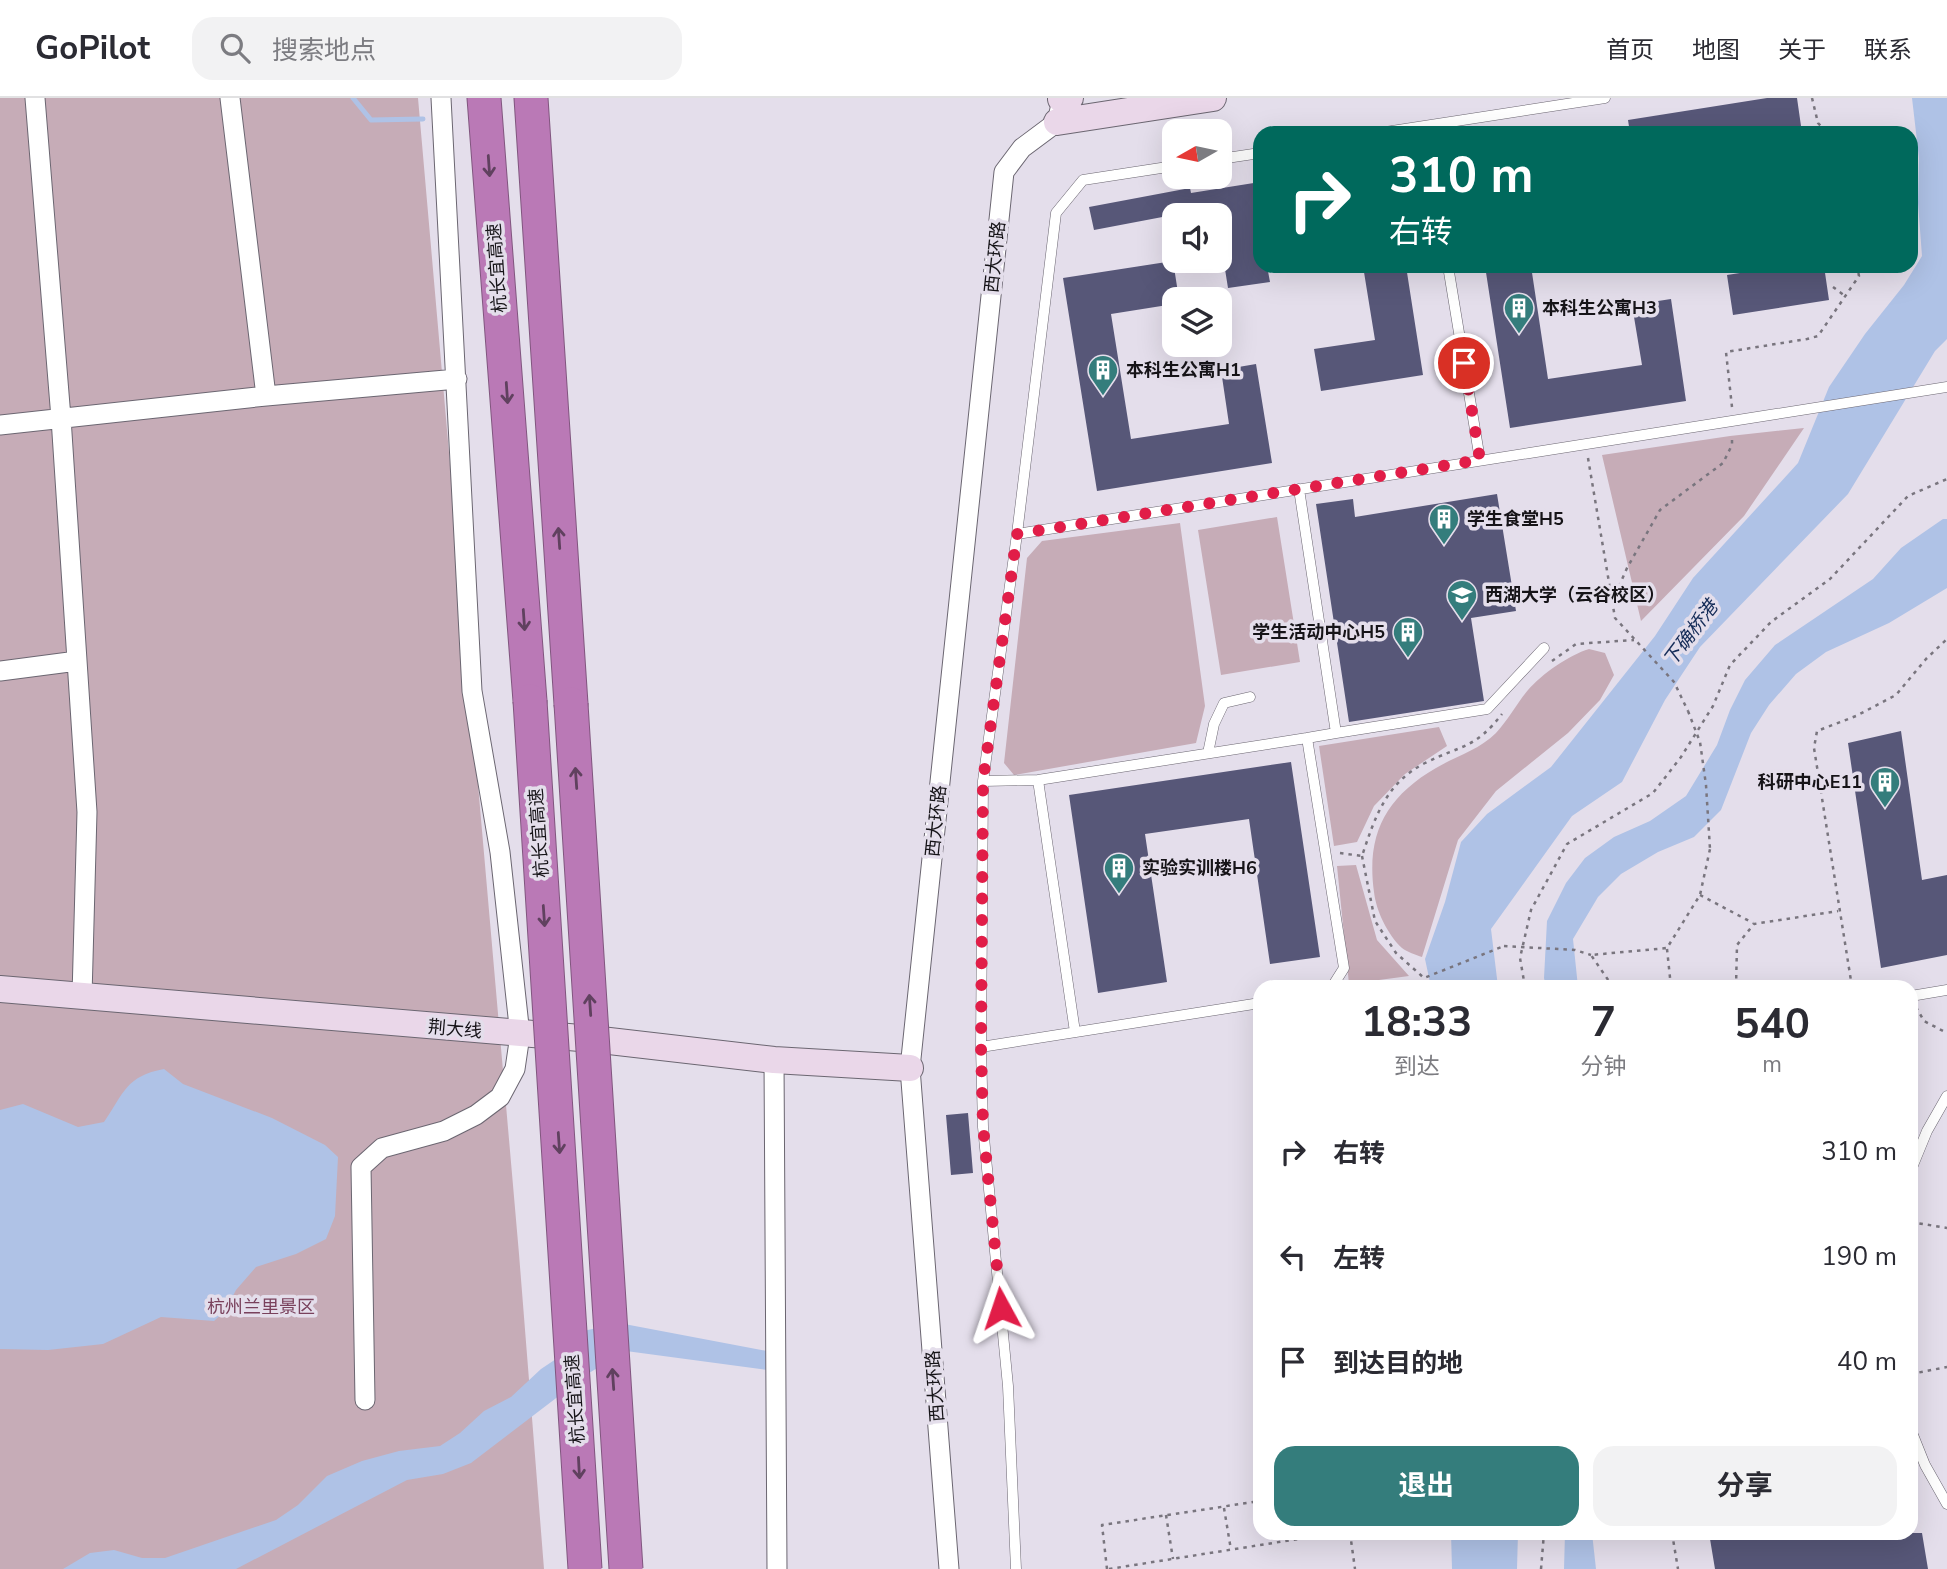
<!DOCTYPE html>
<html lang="zh">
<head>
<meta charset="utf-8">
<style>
  :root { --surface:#fff; --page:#f2f2f3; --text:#2b2b33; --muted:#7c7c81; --line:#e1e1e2; --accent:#347d7c }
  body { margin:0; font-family:"Nunito Sans","Noto Sans SC",sans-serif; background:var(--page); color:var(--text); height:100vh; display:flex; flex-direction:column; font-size:26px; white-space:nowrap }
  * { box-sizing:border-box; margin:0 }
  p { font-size:23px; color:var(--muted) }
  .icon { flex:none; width:38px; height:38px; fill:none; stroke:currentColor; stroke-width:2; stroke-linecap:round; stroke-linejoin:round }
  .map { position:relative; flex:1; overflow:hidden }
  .sheet { position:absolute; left:1253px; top:882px; width:665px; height:560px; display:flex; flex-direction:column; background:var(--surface); border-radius:21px; box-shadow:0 7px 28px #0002 }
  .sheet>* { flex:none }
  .top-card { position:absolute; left:1253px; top:28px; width:665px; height:147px; border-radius:21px; box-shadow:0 7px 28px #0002; background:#00695c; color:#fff; overflow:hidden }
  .needle { width:46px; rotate:261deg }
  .controls { position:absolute; left:1162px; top:21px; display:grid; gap:14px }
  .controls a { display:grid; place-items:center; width:70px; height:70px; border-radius:14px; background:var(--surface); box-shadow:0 7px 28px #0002; font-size:35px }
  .pin { position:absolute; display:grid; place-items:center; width:60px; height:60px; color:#fff; margin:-30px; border:4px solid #fff; border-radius:50%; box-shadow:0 2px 7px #0007 }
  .me { position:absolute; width:77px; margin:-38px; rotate:355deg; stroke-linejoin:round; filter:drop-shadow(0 0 5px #0008) }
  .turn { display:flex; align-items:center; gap:24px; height:147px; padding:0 21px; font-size:32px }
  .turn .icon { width:91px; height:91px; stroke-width:2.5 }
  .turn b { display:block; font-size:49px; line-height:60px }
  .eta { display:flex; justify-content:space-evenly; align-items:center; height:119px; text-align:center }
  .eta b { font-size:42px; font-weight:700; line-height:49px }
  .cta { display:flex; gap:14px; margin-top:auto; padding:14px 21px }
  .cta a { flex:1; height:80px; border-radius:21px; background:var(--accent); color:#fff; font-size:28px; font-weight:700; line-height:80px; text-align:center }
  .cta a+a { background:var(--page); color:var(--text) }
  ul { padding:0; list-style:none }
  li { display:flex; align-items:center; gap:21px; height:105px; padding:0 21px }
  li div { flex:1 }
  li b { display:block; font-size:26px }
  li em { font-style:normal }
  header { display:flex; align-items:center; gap:42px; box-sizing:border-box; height:98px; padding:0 35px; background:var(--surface); border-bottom:2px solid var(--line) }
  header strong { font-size:33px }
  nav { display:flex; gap:38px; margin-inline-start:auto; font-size:24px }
  .search { width:490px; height:63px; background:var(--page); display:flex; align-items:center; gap:18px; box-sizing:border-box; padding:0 24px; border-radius:21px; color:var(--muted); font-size:26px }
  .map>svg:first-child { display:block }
</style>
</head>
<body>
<header>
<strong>GoPilot</strong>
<div class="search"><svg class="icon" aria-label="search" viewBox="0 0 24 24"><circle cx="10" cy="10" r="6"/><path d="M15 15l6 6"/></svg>搜索地点</div>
<nav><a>首页</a><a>地图</a><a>关于</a><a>联系</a></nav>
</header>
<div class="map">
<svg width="1947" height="1471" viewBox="0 0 1947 1471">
  <rect width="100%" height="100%" fill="#e4deeb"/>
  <path fill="#c6acb7" d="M0,0H418L519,1156L544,1471H0Z
    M1804,330L1744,418L1641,523L1602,357L1730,338Z
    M1277,419L1300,564L1221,577L1198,432Z
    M1180,425L1205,608L1196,645L1014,677L1004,665L1027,460L1042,443Z
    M1589,551L1605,555L1614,577L1600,602L1568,635L1496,693L1458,742L1422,859C1416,857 1407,854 1402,850C1388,837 1376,813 1374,794C1366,736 1386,699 1436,670C1456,658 1479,652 1496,635C1508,622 1517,605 1528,592C1542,576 1569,557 1589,551Z
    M1439,629L1447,648L1405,676L1374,708L1357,744L1334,748L1319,648Z
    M1356,767L1377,842L1409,878L1349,886L1337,768Z"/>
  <path fill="#afc2e6" d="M1912,0H1947V241L1935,253L1848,396L1700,549L1665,602L1622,684L1572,718L1491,831L1498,889H1431L1425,861L1445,804L1461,744L1487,716L1551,669L1655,538L1693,480L1798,365L1829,289L1865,236L1904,187L1922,158L1918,105L1919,60Z
    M1943,421H1947V490L1889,525L1826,554L1796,576L1769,607L1751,635L1721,712L1694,739L1658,754L1621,776L1598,799L1573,841L1578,889H1546L1544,880L1547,823L1566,785L1585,760L1614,739L1650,723L1686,698L1717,647L1730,612L1745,582L1775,547L1873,481L1901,450Z
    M164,971L183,986L272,1020L325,1047L338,1059L335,1118L326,1141L296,1156L256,1169L236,1192L225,1213L214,1223L161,1219L103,1246L48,1252L0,1251V1012L23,1006L78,1029L104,1024C124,995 126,978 164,971Z
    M619,1225L767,1253V1272L626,1253L589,1275L471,1365L443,1376L407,1382L236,1471H63L90,1455L114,1452L142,1460H165L276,1422L298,1407L327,1378L362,1363L399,1353L440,1348L460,1335L484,1313L511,1299L541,1271L556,1261L579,1234Z
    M1451,1435H1518L1517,1471H1452Z
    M1565,1435H1592L1596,1471H1564Z"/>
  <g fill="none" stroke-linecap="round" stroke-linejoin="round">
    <path stroke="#afc2e6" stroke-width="5" d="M353,0L371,22L423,21"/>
  </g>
  <path fill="#575778" d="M1767,0H1797L1802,35H1630L1628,22Z
    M1260,84V168H1267L1270,184L1228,190L1220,140V117H1216L1215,109L1094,132L1089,109L1190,90L1191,95Z
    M1173,163L1179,201H1174V206L1111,216L1131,341L1229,326L1221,272L1256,266L1272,365L1097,393L1063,180Z
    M1363,168H1406L1423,277L1321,293L1314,251L1375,242Z
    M1485,168H1531L1548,281L1642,267L1632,207L1671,201L1686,303L1510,330Z
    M1784,168H1824L1829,202L1733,217L1727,177Z
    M1497,396L1516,513L1471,520L1484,603L1349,624L1316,406L1353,401L1355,419Z
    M1901,633L1922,782L1947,777V857L1881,870L1848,645Z
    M1291,664L1320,859L1270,866L1249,721L1145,736L1167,884L1098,895L1069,697Z
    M968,1015L973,1075L951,1077L946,1017Z
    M1709,1435H1922L1928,1471H1715Z"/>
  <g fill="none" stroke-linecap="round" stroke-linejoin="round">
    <g stroke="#6b6671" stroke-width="11">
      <path id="lane" d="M1379,35L1605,0
        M1220,61L1260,55
        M1174,68L1083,82L1056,115L1017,436L1947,289
        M1448,168L1480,362
        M1299,391L1336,635L1307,640L1344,870L1332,889
        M1336,635L1487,611L1544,550
        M1208,655L1214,626L1224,605L1250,599
        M1038,682L1075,934
        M983,683L1038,682L1307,640
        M1911,898L1947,892
        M981,949L1260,905
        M1911,1072L1927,1033L1947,998
        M1911,1332L1925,1367L1947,1406
        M1016,1471L1008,1288L983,1029L981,949L983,683L1017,436"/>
    </g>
    <g stroke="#6b6671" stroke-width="21">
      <path id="street" d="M35,0L61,320L87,714L82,898
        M230,0L266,298
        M0,327L266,298L457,281
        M0,573L77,563
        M774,962L777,1471
        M365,1302L361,1069L382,1050L444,1033L476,1017L500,999L515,971L520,937L500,754L472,593L441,0
        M949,1471L910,970L1004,74L1022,50L1057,24L1060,11"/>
    </g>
    <g stroke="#6b6671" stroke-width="28">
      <path id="secondary" d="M1061,1L1070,0
        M1057,24L1213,0
        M0,891L592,941L774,962L910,970"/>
    </g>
    <g stroke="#81567f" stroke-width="35">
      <path id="highway" d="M484,0L530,603
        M531,0L571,606"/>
    </g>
    <path stroke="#79757e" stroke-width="2.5" stroke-dasharray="3.5 5" stroke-linecap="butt" d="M1812,0L1818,25L1827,35
      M1833,189L1845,198
      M1732,309L1726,254L1807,241L1818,238L1859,178L1857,168
      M1588,360L1615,520L1674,584L1688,613
      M1612,504L1627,470L1660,412L1723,365L1732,347V337
      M1552,563L1576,546L1634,542
      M1340,755L1362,758C1375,719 1386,685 1425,665C1461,647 1475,651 1502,616
      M1362,758L1375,823L1396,855L1424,880L1504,848
      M1700,797L1753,825
      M1667,851L1671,889
      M1525,889L1520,860L1531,812L1567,746L1653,695L1681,659L1713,608L1730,567L1771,524L1830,481L1908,398L1947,381
      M1613,889L1591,857L1667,850L1700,797L1710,751
      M1736,889L1737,847L1754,826L1838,813
      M1852,889L1814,650L1817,633L1856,618L1896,597L1926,561L1947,541
      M1916,909L1924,923L1947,935
      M1911,1124L1947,1130
      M1911,1276L1947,1269
      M1224,1410L1231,1452
      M1166,1417L1173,1461
      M1291,1435L1292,1442
      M1350,1435L1355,1471
      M1672,1435L1678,1471
      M1107,1471L1102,1427L1260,1403
      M1109,1471L1336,1435
      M1541,1471L1544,1435"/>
    <use href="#lane" stroke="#fff" stroke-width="10"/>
    <use href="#street" stroke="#fff" stroke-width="19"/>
    <use href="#secondary" stroke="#ead7e9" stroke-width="26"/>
    <use href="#highway" stroke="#ba79b6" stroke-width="33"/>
    <g stroke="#81567f" stroke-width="35" stroke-linecap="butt">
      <path id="highway-bridge" d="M530,603L585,1471
        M571,606L626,1471"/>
    </g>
    <path stroke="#79757e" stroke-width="2.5" stroke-dasharray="3.5 5" stroke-linecap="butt" d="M1688,613L1700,644L1706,687L1710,751
      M1504,848L1575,852L1591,857"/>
    <use href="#highway-bridge" stroke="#ba79b6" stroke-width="33"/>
  </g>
  <defs><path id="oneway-shaft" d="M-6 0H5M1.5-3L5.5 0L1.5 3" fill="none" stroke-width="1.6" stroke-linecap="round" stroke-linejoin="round" transform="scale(1.75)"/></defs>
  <g stroke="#60415f">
    <use href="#oneway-shaft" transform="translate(489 68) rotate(86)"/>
    <use href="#oneway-shaft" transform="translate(507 295) rotate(86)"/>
    <use href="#oneway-shaft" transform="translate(559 440) rotate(-94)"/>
    <use href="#oneway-shaft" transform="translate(524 522) rotate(86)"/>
    <use href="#oneway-shaft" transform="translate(576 680) rotate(-94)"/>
    <use href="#oneway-shaft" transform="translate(544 818) rotate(86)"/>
    <use href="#oneway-shaft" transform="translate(590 907) rotate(-94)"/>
    <use href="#oneway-shaft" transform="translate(559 1045) rotate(86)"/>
    <use href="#oneway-shaft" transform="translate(613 1281) rotate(-94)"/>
    <use href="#oneway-shaft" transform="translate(579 1370) rotate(87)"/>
  </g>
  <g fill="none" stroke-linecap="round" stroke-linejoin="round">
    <path stroke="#e11d48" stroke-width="12" stroke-dasharray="0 21.6" d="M1001,1210L983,1028L981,949L983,683L1017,436L1480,362L1464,265"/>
  </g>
  <defs>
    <g id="building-pin" transform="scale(1.575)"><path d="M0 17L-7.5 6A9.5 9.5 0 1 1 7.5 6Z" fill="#347d7c" stroke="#e4deeb"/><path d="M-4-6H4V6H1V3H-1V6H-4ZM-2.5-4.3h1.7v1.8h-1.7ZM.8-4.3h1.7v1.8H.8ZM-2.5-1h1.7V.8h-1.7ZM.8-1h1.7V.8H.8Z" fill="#fff"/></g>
    <g id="university-pin" transform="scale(1.575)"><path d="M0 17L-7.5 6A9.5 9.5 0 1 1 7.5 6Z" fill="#347d7c" stroke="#e4deeb"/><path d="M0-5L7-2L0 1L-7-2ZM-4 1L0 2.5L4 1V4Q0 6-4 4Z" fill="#fff"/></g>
  </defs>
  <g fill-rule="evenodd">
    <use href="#building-pin" x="1519" y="210"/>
    <use href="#building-pin" x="1103" y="272"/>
    <use href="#building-pin" x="1444" y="421"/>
    <use href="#university-pin" x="1462" y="497"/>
    <use href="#building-pin" x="1408" y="534"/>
    <use href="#building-pin" x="1885" y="684"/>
    <use href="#building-pin" x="1119" y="770"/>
  </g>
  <g text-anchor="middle" stroke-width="7" stroke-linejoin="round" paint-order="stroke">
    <g font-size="18" fill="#161418" stroke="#e4deeb">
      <text transform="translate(995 159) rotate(-84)" y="6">西大环路</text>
      <text transform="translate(497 170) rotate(-94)" y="6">杭长宜高速</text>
      <text transform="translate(936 723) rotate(-84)" y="6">西大环路</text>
      <text transform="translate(539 735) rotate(-94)" y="6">杭长宜高速</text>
      <text transform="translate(455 931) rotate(5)" y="6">荆大线</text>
      <text transform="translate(935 1288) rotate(-94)" y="6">西大环路</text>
      <text transform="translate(575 1301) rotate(-94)" y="6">杭长宜高速</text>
    </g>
    <g font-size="18" font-weight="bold" fill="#161418" stroke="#e4deeb" text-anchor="start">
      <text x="1542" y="216">本科生公寓H3</text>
      <text x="1126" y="278">本科生公寓H1</text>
      <text x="1467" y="427">学生食堂H5</text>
      <text x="1485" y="503">西湖大学（云谷校区）</text>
      <text x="1385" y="540" text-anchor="end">学生活动中心H5</text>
      <text x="1862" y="690" text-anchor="end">科研中心E11</text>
      <text x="1142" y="776">实验实训楼H6</text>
    </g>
    <g font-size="18" fill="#79415c" stroke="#e4deeb">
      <text x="261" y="1215">杭州兰里景区</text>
    </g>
    <g font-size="19" font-style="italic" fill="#152c58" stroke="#e4deeb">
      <text transform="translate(1690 535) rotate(-53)" y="7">下确桥港</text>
    </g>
  </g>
</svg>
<div class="controls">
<a><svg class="needle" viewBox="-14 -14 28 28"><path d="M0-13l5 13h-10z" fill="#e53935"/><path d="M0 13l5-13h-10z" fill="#7c7c81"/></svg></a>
<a><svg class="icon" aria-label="sound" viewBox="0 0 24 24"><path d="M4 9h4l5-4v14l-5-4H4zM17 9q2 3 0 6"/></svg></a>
<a><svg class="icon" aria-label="layers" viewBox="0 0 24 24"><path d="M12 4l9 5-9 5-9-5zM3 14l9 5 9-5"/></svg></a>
</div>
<div class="pin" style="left:1464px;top:265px;background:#d93025"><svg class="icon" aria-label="arrive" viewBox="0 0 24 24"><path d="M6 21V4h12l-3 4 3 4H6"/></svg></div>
<svg class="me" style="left:1001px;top:1210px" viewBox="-20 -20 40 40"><path d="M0-17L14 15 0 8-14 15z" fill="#e11d48" stroke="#fff" stroke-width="4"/></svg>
<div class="top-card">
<div class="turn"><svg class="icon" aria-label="right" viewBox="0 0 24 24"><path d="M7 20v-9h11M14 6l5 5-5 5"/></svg><div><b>310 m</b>右转</div></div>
</div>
<section class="sheet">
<div class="eta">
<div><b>18:33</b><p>到达</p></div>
<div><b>7</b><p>分钟</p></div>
<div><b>540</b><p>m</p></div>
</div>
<ul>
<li><svg class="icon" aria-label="right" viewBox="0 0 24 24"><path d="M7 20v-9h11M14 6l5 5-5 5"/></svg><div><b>右转</b></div><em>310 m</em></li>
<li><svg class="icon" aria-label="left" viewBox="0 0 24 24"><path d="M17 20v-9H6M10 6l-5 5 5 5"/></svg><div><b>左转</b></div><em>190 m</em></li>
<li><svg class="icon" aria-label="arrive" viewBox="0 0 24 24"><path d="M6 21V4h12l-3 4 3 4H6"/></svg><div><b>到达目的地</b></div><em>40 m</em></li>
</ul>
<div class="cta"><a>退出</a><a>分享</a></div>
</section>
</div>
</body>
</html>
